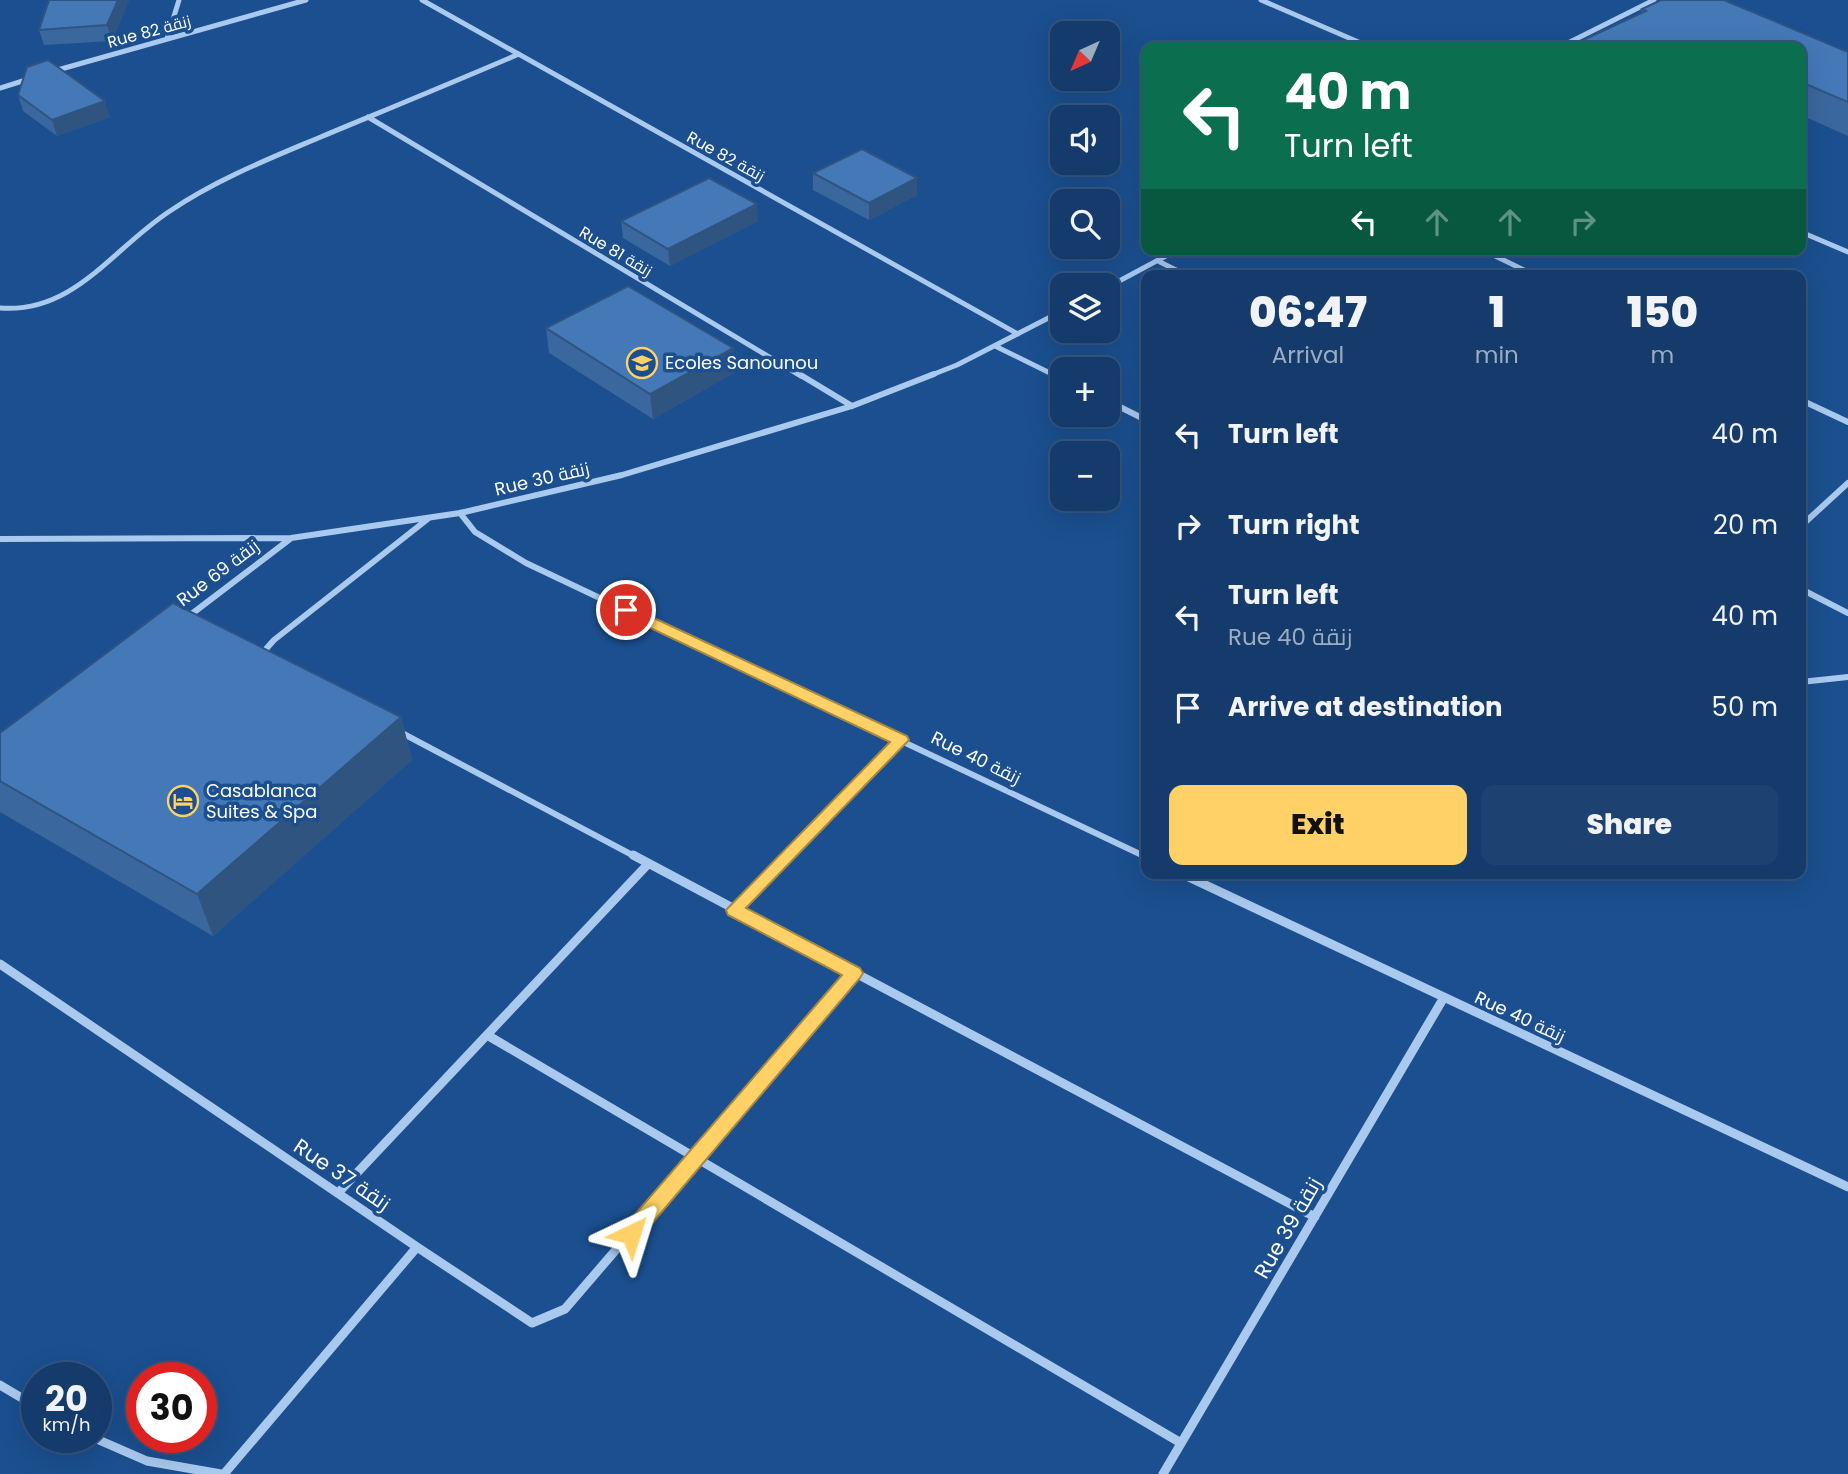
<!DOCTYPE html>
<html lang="en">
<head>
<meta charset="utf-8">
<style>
  :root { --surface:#143b6b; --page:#1d4271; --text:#f1f3f6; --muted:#9dadc1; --line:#33557e; --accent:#ffd166 }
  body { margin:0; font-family:Poppins,Cairo,sans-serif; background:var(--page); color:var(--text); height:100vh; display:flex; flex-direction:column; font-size:26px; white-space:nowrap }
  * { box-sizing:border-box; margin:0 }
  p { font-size:23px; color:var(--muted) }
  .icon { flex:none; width:38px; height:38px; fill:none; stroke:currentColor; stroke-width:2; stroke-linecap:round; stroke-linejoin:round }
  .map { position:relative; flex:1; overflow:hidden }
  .drawer { position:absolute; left:1141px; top:270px; width:665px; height:609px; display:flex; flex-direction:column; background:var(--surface); border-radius:14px; box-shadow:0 7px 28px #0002,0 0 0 2px var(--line) }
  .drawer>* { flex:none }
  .hud { position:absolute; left:1141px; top:42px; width:665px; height:214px; border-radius:14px; box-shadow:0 7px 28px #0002,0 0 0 2px var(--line); background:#0b6e4f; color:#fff; overflow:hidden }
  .needle { width:46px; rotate:224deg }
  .fabs { position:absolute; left:1050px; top:21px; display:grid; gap:14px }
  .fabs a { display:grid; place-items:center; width:70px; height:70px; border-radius:14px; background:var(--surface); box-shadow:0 7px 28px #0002,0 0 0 2px var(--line); font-size:35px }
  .speed { position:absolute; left:21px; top:1362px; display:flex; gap:14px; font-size:35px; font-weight:700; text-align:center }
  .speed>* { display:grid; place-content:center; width:91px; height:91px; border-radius:50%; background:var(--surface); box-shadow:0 7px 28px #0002,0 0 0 2px var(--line); line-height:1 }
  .speed small { font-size:18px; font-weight:400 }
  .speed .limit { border:10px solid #d22; background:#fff; color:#111 }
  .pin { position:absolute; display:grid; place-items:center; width:60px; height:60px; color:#fff; margin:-30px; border:4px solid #fff; border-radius:50%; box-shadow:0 2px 7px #0007 }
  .me { position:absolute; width:77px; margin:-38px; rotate:41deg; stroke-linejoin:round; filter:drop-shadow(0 0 5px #0008) }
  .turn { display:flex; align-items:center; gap:24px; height:147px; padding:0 28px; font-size:32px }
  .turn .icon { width:91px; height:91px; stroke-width:2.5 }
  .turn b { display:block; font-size:49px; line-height:60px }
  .lanes { display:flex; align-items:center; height:66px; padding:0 28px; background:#0003; justify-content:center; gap:35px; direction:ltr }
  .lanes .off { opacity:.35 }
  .eta { display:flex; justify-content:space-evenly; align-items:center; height:119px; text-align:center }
  .eta b { font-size:42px; font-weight:800; line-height:49px }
  .action { display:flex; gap:14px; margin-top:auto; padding:14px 28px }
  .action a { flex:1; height:80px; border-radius:14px; background:var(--accent); color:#111; font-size:28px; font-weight:800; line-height:80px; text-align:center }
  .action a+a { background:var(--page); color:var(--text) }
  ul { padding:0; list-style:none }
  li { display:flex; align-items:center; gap:21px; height:91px; padding:0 28px }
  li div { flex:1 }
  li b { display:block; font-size:26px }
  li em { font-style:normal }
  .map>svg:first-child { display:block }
</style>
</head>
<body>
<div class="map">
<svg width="1848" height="1474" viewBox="0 0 1848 1474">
  <rect width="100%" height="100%" fill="#1b4f8f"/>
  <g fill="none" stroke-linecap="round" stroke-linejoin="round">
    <path stroke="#a9c9ee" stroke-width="5" d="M422,0L1018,334
      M1261,0L1370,47
      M167,39L179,0
      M1560,47L1654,0
      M54,71L306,0
      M0,88L29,79
      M368,117L801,376
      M1801,232L1848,252
      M1483,250L1534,275
      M1158,261L1186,275
      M1108,287L1177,250
      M0,308C74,314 113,248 170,211C217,179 271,158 323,136C388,109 454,82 519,54
      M995,346L1056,376
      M929,376L957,365L1062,311"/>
    <path stroke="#a9c9ee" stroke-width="6" d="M799,374L852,406
      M1052,374L1062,379
      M1801,400L1848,422
      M1108,401L1146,420
      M460,513L475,532L526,563L1146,857
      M1801,526L1848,483
      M0,539L291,538L460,513L622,475L852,406L934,374
      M1801,589L1848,613
      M185,619L290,539
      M268,658L266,649L274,640L429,518
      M1801,682L1848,677
      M400,732L636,857
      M786,857L901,740"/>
    <path stroke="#a9c9ee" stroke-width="9" d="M633,855L1315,1217
      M1143,855L1146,857
      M1180,873L1848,1187
      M734,910L788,855
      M0,964L417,1247L224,1474
      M487,1035L1181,1443
      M338,1193L648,864
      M417,1247L532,1323L565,1309L854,973
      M0,1385L37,1407
      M92,1437L147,1461L221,1474
      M1163,1474L1443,999"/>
  </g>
  <path fill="#3a679d" d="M129,0L112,41L44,45L39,30Z
    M1642,9L1848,52V136L1801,115V47L1641,13Z
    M18,95L110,117L57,136L23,111Z
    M813,173L917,178V195L869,220L813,190Z
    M621,221H758L670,266L623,238Z
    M546,328L733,348L735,372L653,419L549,353Z
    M401,717L412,760L213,936L0,812V733Z"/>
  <path fill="#305480" d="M118,0H129L112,41L107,25Z
    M105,101L110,117L57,136L52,120Z
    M917,178V195L869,220V203Z
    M757,204L758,221L670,266L668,249Z
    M733,348L735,372L653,419L650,394Z
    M401,717L412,760L213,936L197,894Z"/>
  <path fill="#4478b7" stroke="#305480" stroke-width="2" d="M49,0H118L107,25L39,30Z
    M1661,0H1724L1848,52V102L1801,82V47H1568L1646,11L1642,9Z
    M48,60L105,101L52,120L18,95L27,67Z
    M862,149L917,178L869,203L813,173Z
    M709,178L757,204L668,249L621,221Z
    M628,286L733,348L650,394L546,328Z
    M173,603L401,717L197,894L0,781V733Z"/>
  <path fill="#ffd166" stroke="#a68842" stroke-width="2" d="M626,605L907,736L909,740L746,908L860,968L863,973L860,978L638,1240L631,1242L624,1240L621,1234L624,1227L842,975L728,915L726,910L890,742L621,614L619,610Z"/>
  <defs>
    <g id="school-ring" transform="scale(1.575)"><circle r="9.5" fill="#1b4f8f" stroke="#ffd166" stroke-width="1.5"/><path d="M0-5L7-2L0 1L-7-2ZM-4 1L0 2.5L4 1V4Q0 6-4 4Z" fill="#ffd166"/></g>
    <g id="hotel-ring" transform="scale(1.575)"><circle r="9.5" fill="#1b4f8f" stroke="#ffd166" stroke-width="1.5"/><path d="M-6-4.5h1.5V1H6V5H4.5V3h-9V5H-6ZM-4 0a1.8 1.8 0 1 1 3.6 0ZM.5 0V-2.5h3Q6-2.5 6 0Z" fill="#ffd166"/></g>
  </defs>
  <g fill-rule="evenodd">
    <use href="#school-ring" x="642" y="363"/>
    <use href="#hotel-ring" x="183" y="801"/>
  </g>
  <g text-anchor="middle" stroke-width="7" stroke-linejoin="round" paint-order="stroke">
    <g font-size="16" fill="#fff" stroke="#1b4f8f">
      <text transform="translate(149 31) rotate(-15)" y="6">Rue 82 زنقة</text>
      <text transform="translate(726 156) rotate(29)" y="6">Rue 82 زنقة</text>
      <text transform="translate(616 251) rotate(31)" y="6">Rue 81 زنقة</text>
    </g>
    <g font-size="18" fill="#fff" stroke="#1b4f8f" text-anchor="start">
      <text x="665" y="369">Ecoles Sanounou</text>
      <text x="206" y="797">Casablanca<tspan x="206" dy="21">Suites &amp; Spa</tspan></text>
    </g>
    <g font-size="18" fill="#fff" stroke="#1b4f8f">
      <text transform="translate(542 479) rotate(-13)" y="6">Rue 30 زنقة</text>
      <text transform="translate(218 573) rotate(-37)" y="6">Rue 69 زنقة</text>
      <text transform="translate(976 758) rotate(26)" y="6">Rue 40 زنقة</text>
      <text transform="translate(1520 1017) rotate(25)" y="6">Rue 40 زنقة</text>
    </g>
    <g font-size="21" fill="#fff" stroke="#1b4f8f">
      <text transform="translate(342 1175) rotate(34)" y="7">Rue 37 زنقة</text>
      <text transform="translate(1288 1228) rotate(-60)" y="7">Rue 39 زنقة</text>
    </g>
  </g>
</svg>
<div class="fabs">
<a><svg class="needle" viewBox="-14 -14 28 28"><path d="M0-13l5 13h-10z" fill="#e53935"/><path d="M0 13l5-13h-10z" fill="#9dadc1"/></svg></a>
<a><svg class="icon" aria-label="sound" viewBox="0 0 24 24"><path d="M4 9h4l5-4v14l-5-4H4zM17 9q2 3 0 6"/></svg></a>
<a><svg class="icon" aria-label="search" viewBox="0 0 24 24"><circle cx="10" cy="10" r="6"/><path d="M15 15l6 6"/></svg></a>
<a><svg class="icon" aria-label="layers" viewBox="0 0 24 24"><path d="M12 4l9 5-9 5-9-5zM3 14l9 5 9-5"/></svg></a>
<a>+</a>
<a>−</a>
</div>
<div class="speed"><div>20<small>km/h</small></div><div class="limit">30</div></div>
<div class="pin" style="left:626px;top:610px;background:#d93025"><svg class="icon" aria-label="arrive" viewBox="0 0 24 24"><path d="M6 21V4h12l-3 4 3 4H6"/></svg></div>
<svg class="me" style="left:631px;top:1234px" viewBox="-20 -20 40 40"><path d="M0-17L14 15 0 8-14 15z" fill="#ffd166" stroke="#fff" stroke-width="4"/></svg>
<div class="hud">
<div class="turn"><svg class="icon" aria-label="left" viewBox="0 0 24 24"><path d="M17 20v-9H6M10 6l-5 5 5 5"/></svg><div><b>40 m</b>Turn left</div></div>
<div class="lanes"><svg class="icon" aria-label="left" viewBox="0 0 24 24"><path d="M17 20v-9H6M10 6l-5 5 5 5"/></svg><svg class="icon off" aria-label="ahead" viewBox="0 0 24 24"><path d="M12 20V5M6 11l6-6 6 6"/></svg><svg class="icon off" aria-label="ahead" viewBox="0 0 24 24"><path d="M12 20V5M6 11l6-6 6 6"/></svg><svg class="icon off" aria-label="right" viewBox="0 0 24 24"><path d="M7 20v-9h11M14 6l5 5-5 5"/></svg></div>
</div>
<section class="drawer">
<div class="eta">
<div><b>06:47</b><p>Arrival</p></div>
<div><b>1</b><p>min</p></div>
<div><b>150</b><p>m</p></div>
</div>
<ul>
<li><svg class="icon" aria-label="left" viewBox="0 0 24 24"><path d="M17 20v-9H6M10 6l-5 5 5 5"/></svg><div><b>Turn left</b></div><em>40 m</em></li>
<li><svg class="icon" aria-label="right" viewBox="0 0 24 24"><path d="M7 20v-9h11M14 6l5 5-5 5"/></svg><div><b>Turn right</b></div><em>20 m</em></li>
<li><svg class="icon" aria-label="left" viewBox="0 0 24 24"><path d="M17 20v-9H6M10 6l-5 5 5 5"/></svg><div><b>Turn left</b><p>Rue 40 زنقة</p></div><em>40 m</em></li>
<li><svg class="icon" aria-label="arrive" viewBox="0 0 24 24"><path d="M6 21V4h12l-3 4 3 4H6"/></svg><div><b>Arrive at destination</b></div><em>50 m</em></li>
</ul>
<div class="action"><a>Exit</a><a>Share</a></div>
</section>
</div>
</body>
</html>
